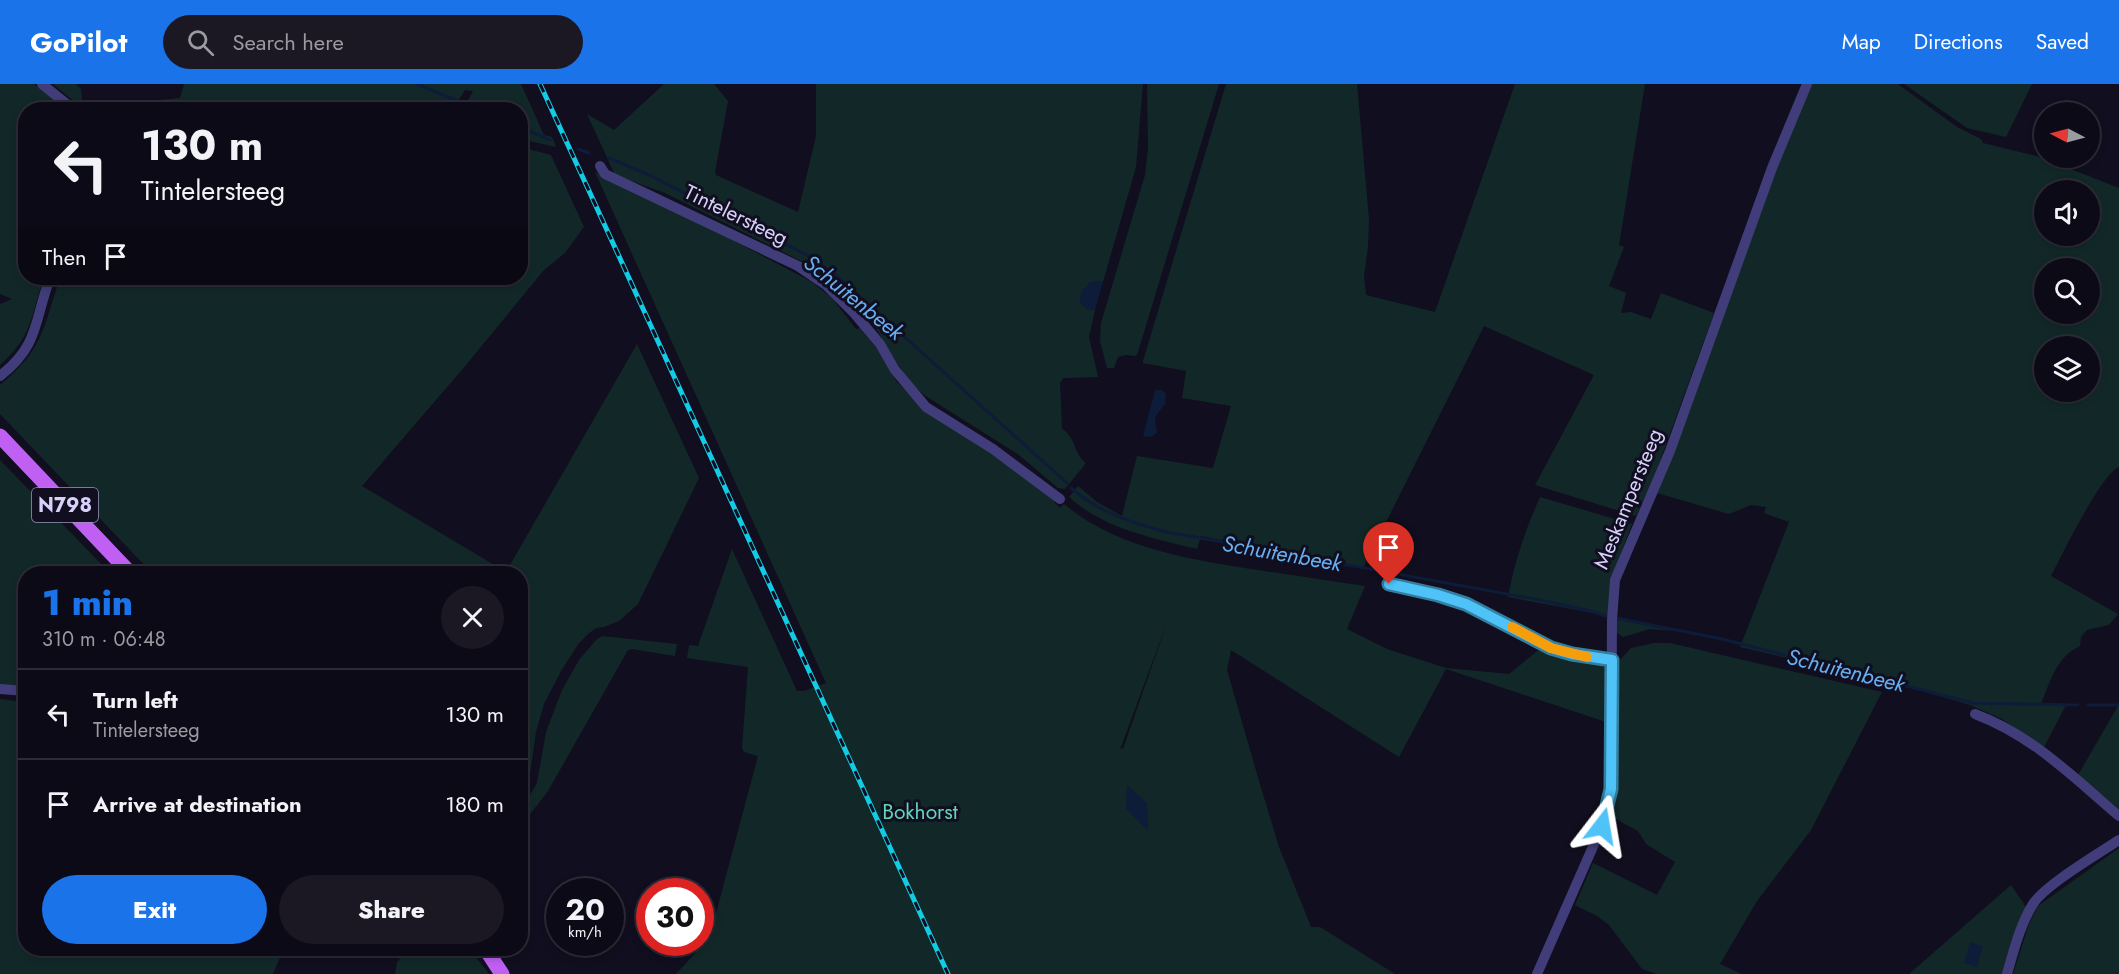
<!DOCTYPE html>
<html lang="en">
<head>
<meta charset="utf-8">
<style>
  :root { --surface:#0d0a17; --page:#1b1824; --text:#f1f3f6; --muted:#9a9aa1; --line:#2d2b36; --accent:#1a73e8 }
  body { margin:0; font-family:Jost,sans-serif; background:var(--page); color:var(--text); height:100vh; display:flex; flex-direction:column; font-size:22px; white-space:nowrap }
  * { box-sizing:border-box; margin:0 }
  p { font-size:20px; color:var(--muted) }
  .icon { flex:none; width:33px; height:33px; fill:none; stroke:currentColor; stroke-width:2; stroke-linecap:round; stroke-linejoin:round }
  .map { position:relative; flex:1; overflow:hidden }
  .panel { position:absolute; left:18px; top:482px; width:510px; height:390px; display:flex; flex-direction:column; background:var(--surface); border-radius:24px; box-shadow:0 3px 9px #0003,0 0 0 2px var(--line) }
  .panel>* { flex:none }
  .top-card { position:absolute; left:18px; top:18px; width:510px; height:183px; border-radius:24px; box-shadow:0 3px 9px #0003,0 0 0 2px var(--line); background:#0d0a17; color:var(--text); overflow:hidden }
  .needle { width:39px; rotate:276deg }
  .tools { position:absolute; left:2034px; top:18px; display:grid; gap:12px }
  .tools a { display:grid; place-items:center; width:66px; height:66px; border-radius:50%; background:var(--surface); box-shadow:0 3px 9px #0003,0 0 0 2px var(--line); font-size:30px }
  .speed { position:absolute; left:546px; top:794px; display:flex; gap:12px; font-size:30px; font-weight:700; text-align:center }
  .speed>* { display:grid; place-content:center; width:78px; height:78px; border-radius:50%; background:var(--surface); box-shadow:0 3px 9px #0003,0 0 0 2px var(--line); line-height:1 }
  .speed small { font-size:15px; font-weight:400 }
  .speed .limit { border:9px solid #d22; background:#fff; color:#111 }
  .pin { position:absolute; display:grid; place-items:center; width:51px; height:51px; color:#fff; margin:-62px -26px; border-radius:50% 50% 50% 0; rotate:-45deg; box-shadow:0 0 6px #0007 }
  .pin .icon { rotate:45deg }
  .me { position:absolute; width:66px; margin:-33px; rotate:14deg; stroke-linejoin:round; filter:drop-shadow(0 0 4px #0008) }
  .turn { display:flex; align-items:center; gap:21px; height:126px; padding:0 24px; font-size:27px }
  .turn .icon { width:78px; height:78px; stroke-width:2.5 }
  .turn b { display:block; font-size:42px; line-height:51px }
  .then { display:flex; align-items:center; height:57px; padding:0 24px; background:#0003; gap:12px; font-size:22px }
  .round { display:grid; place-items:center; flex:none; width:63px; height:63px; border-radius:32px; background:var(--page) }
  .summary { display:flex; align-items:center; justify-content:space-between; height:102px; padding:0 24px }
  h1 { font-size:36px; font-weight:800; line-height:45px; color:var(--accent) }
  .button { display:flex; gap:12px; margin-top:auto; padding:12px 24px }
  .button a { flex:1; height:69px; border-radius:36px; background:var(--accent); color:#fff; font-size:24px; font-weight:800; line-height:69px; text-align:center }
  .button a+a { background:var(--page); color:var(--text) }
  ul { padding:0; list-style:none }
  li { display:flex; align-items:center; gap:18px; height:90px; padding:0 24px; border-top:2px solid var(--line) }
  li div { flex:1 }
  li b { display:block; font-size:22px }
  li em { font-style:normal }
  header { display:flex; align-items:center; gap:36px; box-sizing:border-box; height:84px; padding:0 30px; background:var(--accent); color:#fff }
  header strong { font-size:28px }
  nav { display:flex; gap:33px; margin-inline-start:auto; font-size:21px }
  .search { width:420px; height:54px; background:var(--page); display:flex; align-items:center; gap:15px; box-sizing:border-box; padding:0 21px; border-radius:33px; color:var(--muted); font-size:22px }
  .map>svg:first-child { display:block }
</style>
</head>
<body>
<header>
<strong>GoPilot</strong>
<div class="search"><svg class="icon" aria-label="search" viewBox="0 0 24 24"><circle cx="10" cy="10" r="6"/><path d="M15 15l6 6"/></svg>Search here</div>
<nav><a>Map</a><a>Directions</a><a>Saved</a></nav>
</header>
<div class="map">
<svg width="2119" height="890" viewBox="0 0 2119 890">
  <rect width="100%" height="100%" fill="#110e1f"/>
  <path fill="#122828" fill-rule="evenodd" d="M0,0H34L67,25L26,26V194H44C30,232 34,251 0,281V220L12,215L0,210Z
    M53,0H76L81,5L83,25Z
    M184,0H521L544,51L552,53L556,63L521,55L520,26L463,25L473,7L465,6L453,25L330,26L294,22L243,26L127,25L138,18L180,14Z
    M664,0H714L728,17L715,88L716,91L798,128L816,52V0H1143L1136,83L1103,198L1098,197L1091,226H1095L1089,253L1098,293L1063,294L1060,299L1062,345C1076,353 1074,371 1086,379L1065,405L1058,404L1019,371L924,311L907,295L869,233L840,204L803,178L665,109L615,91L587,30L614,46Z
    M1147,0H1219L1138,268L1136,272L1126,271L1118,273L1114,284H1107L1100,257L1101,239L1145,91L1148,64Z
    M1226,0H1357L1369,135L1368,163L1364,192L1366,211L1435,228L1515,0H1645L1619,161L1624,163L1609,202L1626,209L1621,229L1631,228L1651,235L1661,209L1714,229L1653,396L1636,432L1535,401L1594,291L1484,242L1363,484L1201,452L1197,465C1153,454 1104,445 1069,413L1078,402L1097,418L1122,432L1137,372L1213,384L1231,322L1182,314L1186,287L1143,279V277Z
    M1812,0H1898L1957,43L1981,55L1983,59L2040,73L2119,104V383C2101,390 2062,471 2051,492L2118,530L2109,541L2087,546L2081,553L2080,562C2056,573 2050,598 2041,620L2066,621L2043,665L2002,635L1970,621L1898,600L1740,563L1789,438L1764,429L1766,423L1751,421L1729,430L1657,409L1784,64ZM2044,106H2090V152H2044ZM2044,184H2090V230H2044ZM2044,262H2090V308H2044Z
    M1904,0H2032L2006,53L1967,44Z
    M521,63L551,71L584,143L565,169L544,186L466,281L362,402L506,488L637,260L699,394L638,520L619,537L604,543L596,544L588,550L579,559L561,587L544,620L536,648L530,690L521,711L520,489H152L0,330V301C44,265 43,244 60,194H520Z
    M595,88L645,110L812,198L832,214L856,245L860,244L877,265L897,298L919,320L1055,413L1054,418L1060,424L1064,420C1118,465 1189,475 1257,486C1293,491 1329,497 1365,502L1347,545L1387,565L1446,584L1509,590L1541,564L1603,582L1605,583L1607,587L1606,638L1446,585L1399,673L1231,566L1227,586L1259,697L1279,763L1311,843H1320L1395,890H676L700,864L715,833L758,672L744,668L742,664L748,583L687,574L689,561L698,562L732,465L797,607H804L826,599ZM1169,533L1123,665L1121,664L1118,671Z
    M0,376L110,489H26L25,606L0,604Z
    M1540,413L1632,440L1611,495L1608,532L1508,513C1515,476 1525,447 1540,413Z
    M1615,535L1674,547L1650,545L1623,553L1617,549Z
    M602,552L677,560L675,572L632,565L628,566L548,707L521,742V726L537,699L546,648L562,606L579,576L596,556Z
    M1654,559H1670L1882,608L1811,746L1757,817L1720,880L1742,890H1656L1642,885L1609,841L1597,832L1575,821L1593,779L1657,811L1675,778L1646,760L1638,747L1616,735L1598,767L1614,716L1620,576L1631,564Z
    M0,615L25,618L26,864H284L273,890H0Z
    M2118,622H2119V725L2078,691Z
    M2119,764V890H2013L2029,840L2038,822Z
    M2011,801L2026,823L2004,890H1909Z
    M406,864H469L489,890H395L397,879Z"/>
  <path fill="#0d1c39" d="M1098,197L1103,198L1095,226L1087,225L1080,219L1081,208L1090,198Z
    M1155,306H1162L1166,310L1165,320L1155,333L1157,349L1151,353L1143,352Z
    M1127,701L1147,719L1148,747L1126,725Z
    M1970,858L1983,862L1977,883L1964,879Z"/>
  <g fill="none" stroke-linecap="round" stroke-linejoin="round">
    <path stroke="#0d1c39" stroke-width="3" d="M417,0L479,26
      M520,43L550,56
      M578,65L589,69
      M609,74L649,91L807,171L838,193L1067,399
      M1071,404C1099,428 1131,439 1167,448L1540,516L1591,527L1608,533
      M1616,534L1722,555L1973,619L2078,621
      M2088,621H2119"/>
    <path stroke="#413d7a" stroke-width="10" d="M42,0L74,26
      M600,82L605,90L798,182L826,201L854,229L880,260L895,286L926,323L993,365L1060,415
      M0,292C40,261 34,236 50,194
      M1389,500L1438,511L1478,525L1551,564L1572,570L1612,575
      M0,605L26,607
      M1975,630C2033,652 2072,692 2119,732
      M1537,890L1595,758L1602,742L1611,705L1612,536L1615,496L1670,367L1772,84L1807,0
      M2007,890C2014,866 2020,841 2033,820C2045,801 2098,770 2119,756"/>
    <path stroke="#bf60f2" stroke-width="15" d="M0,352L130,489
      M485,864L502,890"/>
    <g stroke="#12cbe5" stroke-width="5">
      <path id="rail" d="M540,0L948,890"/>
    </g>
    <use href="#rail" stroke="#110e1f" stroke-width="3" stroke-dasharray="9" stroke-linecap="butt"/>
  </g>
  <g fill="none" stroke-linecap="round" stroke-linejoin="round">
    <g stroke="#337fa1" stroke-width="15">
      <path id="route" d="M1389,500L1438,511L1466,520L1551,564L1572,570L1612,576L1611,705L1602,742"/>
    </g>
    <use href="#route" stroke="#4fc3f7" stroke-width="10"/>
    <path stroke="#f59e0b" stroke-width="10" d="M1512,543L1551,564L1587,573"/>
  </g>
  <g text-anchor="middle" stroke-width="6" stroke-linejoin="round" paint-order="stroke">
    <rect fill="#110e1f" stroke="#9b96b9" stroke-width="1.5" x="32" y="404" width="66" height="34" rx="4.5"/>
    <g font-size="20" font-weight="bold" fill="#d6d0fb">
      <text x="65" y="428">N798</text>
    </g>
    <g font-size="21" fill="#d6d0fb" stroke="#110e1f">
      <text transform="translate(736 131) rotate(26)" y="7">Tintelersteeg</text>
      <text transform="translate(1628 415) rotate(-68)" y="7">Meskampersteeg</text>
    </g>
    <g font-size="21" fill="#62d5bb" stroke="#110e1f">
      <text x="920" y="735">Bokhorst</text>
    </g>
    <g font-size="22" font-style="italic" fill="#66aff3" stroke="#110e1f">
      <text transform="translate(854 213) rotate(39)" y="8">Schuitenbeek</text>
      <text transform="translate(1282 469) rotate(10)" y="8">Schuitenbeek</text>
      <text transform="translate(1846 586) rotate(14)" y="8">Schuitenbeek</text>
    </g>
  </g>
</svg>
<div class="tools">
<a><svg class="needle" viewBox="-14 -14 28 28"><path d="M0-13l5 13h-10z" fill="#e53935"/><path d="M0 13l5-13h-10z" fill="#9a9aa1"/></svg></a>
<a><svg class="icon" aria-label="sound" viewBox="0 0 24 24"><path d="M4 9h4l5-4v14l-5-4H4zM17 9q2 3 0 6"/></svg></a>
<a><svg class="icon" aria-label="search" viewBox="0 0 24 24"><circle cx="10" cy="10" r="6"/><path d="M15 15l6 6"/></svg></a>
<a><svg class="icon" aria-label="layers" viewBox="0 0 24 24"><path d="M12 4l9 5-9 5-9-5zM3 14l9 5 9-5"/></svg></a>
</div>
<div class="speed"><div>20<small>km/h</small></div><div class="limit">30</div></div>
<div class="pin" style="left:1389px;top:500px;background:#d93025"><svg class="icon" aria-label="arrive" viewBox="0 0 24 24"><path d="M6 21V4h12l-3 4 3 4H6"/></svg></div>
<svg class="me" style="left:1602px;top:742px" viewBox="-20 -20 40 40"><path d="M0-17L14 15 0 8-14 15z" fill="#4fc3f7" stroke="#fff" stroke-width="4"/></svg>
<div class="top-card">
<div class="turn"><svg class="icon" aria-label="left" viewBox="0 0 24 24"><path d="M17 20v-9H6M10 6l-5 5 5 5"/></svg><div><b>130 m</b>Tintelersteeg</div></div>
<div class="then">Then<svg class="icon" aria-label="arrive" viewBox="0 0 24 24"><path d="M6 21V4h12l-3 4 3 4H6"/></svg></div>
</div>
<section class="panel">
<div class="summary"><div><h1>1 min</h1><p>310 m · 06:48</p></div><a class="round"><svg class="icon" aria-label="close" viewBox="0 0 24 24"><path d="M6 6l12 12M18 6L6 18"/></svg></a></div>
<ul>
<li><svg class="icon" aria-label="left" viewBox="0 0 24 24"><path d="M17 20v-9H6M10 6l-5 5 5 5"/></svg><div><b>Turn left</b><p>Tintelersteeg</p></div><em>130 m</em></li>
<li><svg class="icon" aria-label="arrive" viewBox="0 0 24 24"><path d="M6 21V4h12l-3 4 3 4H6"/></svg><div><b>Arrive at destination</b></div><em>180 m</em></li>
</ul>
<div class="button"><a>Exit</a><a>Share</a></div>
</section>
</div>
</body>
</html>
